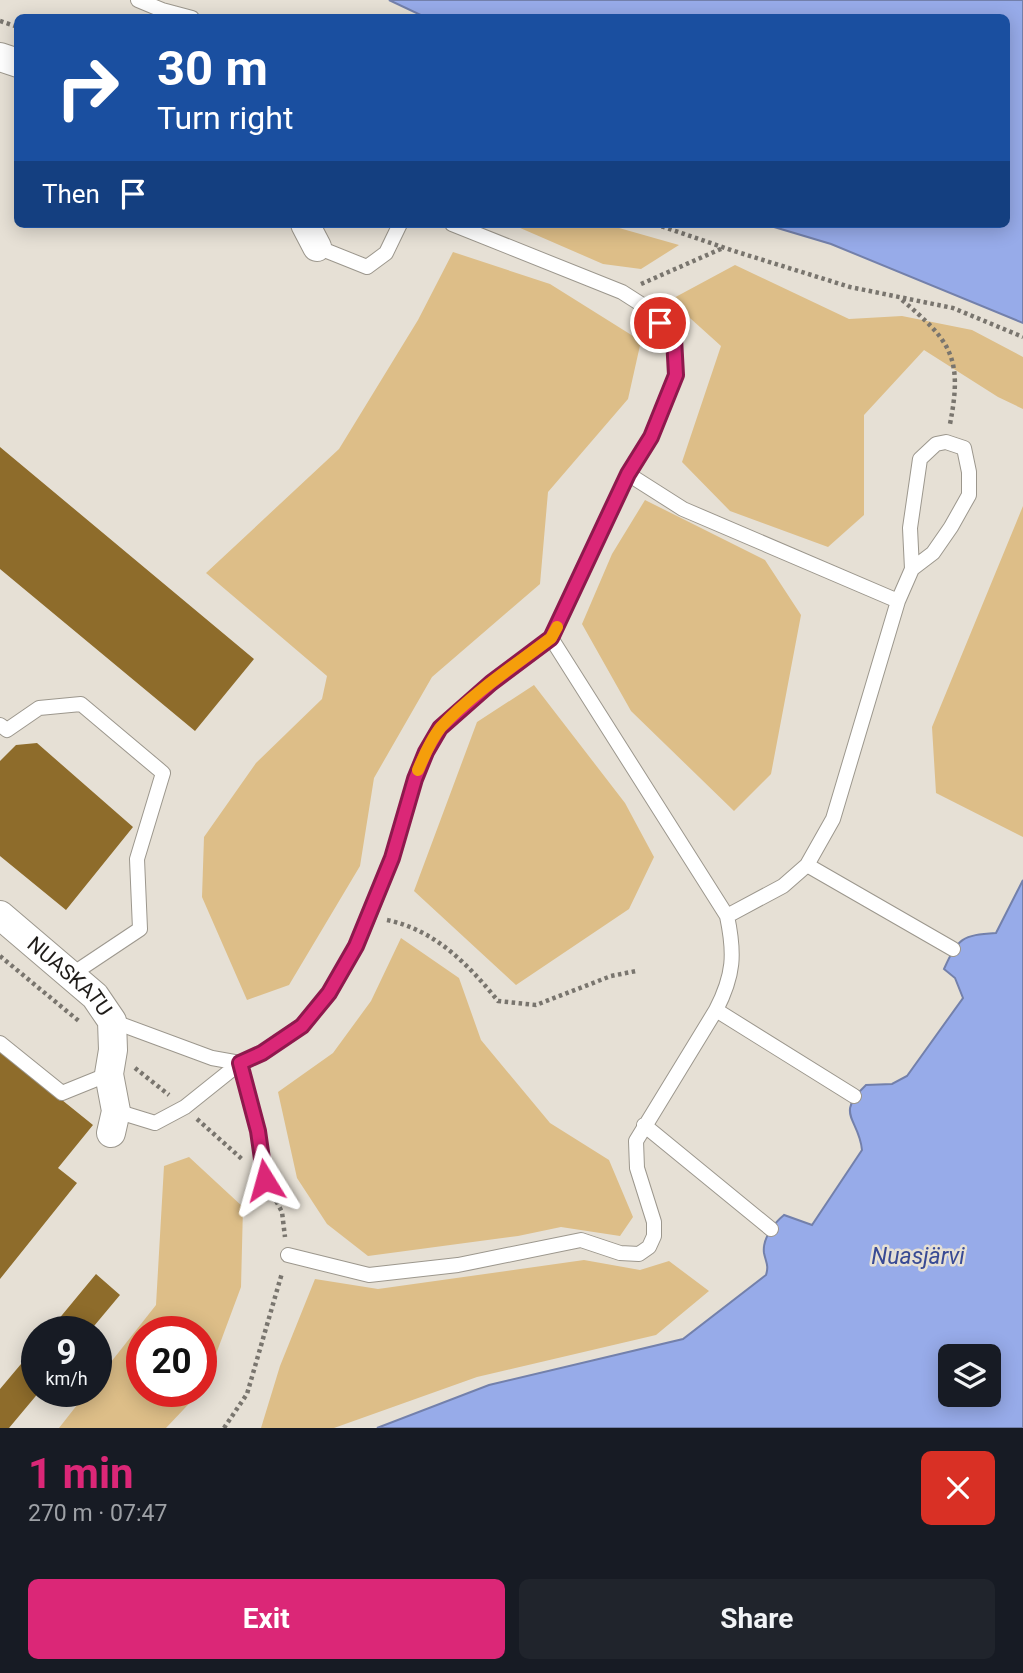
<!DOCTYPE html>
<html lang="en">
<head>
<meta charset="utf-8">
<style>
  :root { --surface:#171b24; --page:#20242c; --text:#f1f3f6; --muted:#9ea1a6; --accent:#db2777 }
  body { margin:0; font-family:Roboto,sans-serif; background:var(--page); color:var(--text); height:100vh; display:flex; flex-direction:column; font-size:26px; white-space:nowrap }
  * { box-sizing:border-box; margin:0 }
  p { font-size:23px; color:var(--muted) }
  .icon { flex:none; width:38px; height:38px; fill:none; stroke:currentColor; stroke-width:2; stroke-linecap:round; stroke-linejoin:round }
  .map { position:relative; height:1428px; overflow:hidden }
  .sheet { display:flex; flex-direction:column; background:var(--surface); flex:1 }
  .sheet>* { flex:none }
  .top-card { position:absolute; left:14px; top:14px; width:996px; height:214px; border-radius:10px; box-shadow:0 4px 18px #0003; background:#1a4fa0; color:#fff; overflow:hidden }
  .fabs { position:absolute; left:938px; top:1344px; display:grid; gap:14px }
  .fabs a { display:grid; place-items:center; width:63px; height:63px; border-radius:10px; background:var(--surface); box-shadow:0 4px 18px #0003; font-size:35px }
  .speed { position:absolute; left:21px; top:1316px; display:flex; gap:14px; font-size:35px; font-weight:700; text-align:center }
  .speed>* { display:grid; place-content:center; width:91px; height:91px; border-radius:50%; background:var(--surface); box-shadow:0 4px 18px #0003; line-height:1 }
  .speed small { font-size:18px; font-weight:400 }
  .speed .limit { border:10px solid #d22; background:#fff; color:#111 }
  .pin { position:absolute; display:grid; place-items:center; width:60px; height:60px; color:#fff; margin:-30px; border:4px solid #fff; border-radius:50%; box-shadow:0 2px 7px #0007 }
  .me { position:absolute; width:77px; margin:-38px; rotate:352deg; stroke-linejoin:round; filter:drop-shadow(0 0 5px #0008) }
  .turn { display:flex; align-items:center; gap:24px; height:147px; padding:0 28px; font-size:32px }
  .turn .icon { width:91px; height:91px; stroke-width:2.5 }
  .turn b { display:block; font-size:49px; line-height:60px }
  .then { display:flex; align-items:center; height:66px; padding:0 28px; background:#0003; gap:14px; font-size:26px }
  .round { display:grid; place-items:center; flex:none; width:74px; height:74px; border-radius:10px; background:var(--page) }
  .overview { display:flex; align-items:center; justify-content:space-between; height:119px; padding:0 28px }
  h1 { font-size:42px; font-weight:700; line-height:52px; color:var(--accent) }
  .primary-button { display:flex; gap:14px; margin-top:auto; padding:14px 28px }
  .primary-button a { flex:1; height:80px; border-radius:10px; background:var(--accent); color:#fff; font-size:28px; font-weight:700; line-height:80px; text-align:center }
  .primary-button a+a { background:var(--page); color:var(--text) }
  .map>svg:first-child { display:block }
</style>
</head>
<body>
<div class="map">
<svg width="1023" height="1428" viewBox="0 0 1023 1428">
  <rect width="100%" height="100%" fill="#e6e0d5"/>
  <path fill="#ddbe88" d="M511,224H605L679,245L641,269L603,264Z
    M453,252L550,284L641,341L628,399L548,492L540,584L432,677L374,778L360,866L289,985L247,1000L202,897L204,837L256,763L322,699L327,676L206,573L339,449L418,320Z
    M735,265L849,319L902,316L972,330L1023,357V409L998,397L924,350L864,415V515L828,547L730,511L682,462L721,346L670,300Z
    M645,500L765,560L801,615L771,774L734,811L631,711L582,624L612,554Z
    M1023,506V837L936,793L932,727Z
    M534,685L625,803L654,857L629,909L516,985L414,891L477,722Z
    M401,938L459,978L481,1040L550,1123L609,1160L633,1217L620,1236L561,1227L518,1236L368,1256L327,1224L297,1178L278,1092L333,1053L371,1001Z
    M189,1157L243,1207L241,1287L203,1389L201,1391V1332H142V1391H201L166,1428H59L88,1391H96V1381L156,1305L164,1166Z
    M584,1260L640,1270L669,1261L709,1291L656,1335L477,1377L334,1428H261L280,1366L315,1279L378,1289Z"/>
  <path fill="#97abe9" stroke="#7380ab" stroke-width="2" fill-rule="evenodd" d="M389,0H1023V323L831,244L764,224H1006V18H427Z
    M1023,880V1428H377L489,1385L683,1339L766,1275C769,1265 766,1263 764,1253C762,1239 774,1223 784,1215L812,1225L862,1150C859,1118 834,1115 866,1085L892,1084L907,1076L963,998L955,978L944,969C958,938 962,935 996,933ZM950,1356H989V1395H950Z"/>
  <path fill="#8e6c2b" d="M0,447L254,659L195,731L0,569Z
    M37,743L133,827L66,910L0,856V761L16,745Z
    M0,1050L93,1125L58,1168L77,1183L0,1279Z
    M96,1274L120,1295L89,1332H48Z
    M37,1345V1391H40L9,1428H0V1389Z"/>
  <g fill="none" stroke-linecap="round" stroke-linejoin="round">
    <g stroke="#9c978d" stroke-width="16">
      <path id="service" d="M138,0L162,10L192,18
        M317,247L367,267L386,253L400,224
        M628,474L683,509L898,601
        M0,725L7,730L39,708L81,704L163,773L137,859L140,929L71,975
        M807,865L953,949
        M727,916L783,886L807,865L833,819L898,601L912,569L933,553L951,527L969,495V472L964,448L946,442L936,444L920,459L910,528L912,569
        M716,1010L854,1096
        M112,1021L212,1058L240,1063L262,1053L302,1025L329,994L356,946L369,916L392,858L415,779L426,752L440,728L491,683L551,638L628,474L651,437L676,375L674,338L647,308L622,292L452,224
        M0,1043L62,1093L109,1074
        M116,1111L155,1123L185,1107L240,1063L258,1131L265,1180
        M644,1125L771,1229
        M288,1255L369,1275L458,1265L581,1240L620,1253L639,1254L649,1247L654,1236V1222L637,1168L636,1141L716,1010C734,975 735,954 727,916L551,638"/>
    </g>
    <g stroke="#9c978d" stroke-width="30">
      <g id="minor">
        <path d="M0,57L18,63"/>
        <path d="M305,224L317,247"/>
        <path id="s1" d="M0,915L95,996L112,1021L113,1050L109,1074L116,1111L111,1133"/>
      </g>
    </g>
    <path stroke="#79756e" stroke-width="4.5" stroke-dasharray="3.5 3.5" stroke-linecap="butt" d="M0,21L18,27
      M655,224L734,251L850,287L953,308L1023,337
      M641,284L723,248
      M902,300C951,341 963,358 950,424
      M387,920C435,930 468,964 498,1001L536,1005L611,976L636,971
      M0,956L80,1022
      M135,1068L169,1095
      M197,1119L243,1160
      M273,1195L282,1212L285,1237
      M224,1428L247,1394L282,1273"/>
    <use href="#service" stroke="#fff" stroke-width="14"/>
    <use href="#minor" stroke="#fff" stroke-width="28"/>
  </g>
  <g fill="none" stroke-linecap="round" stroke-linejoin="round">
    <g stroke="#8e194d" stroke-width="18">
      <path id="route" d="M265,1180L258,1131L240,1063L262,1053L302,1026L329,993L356,946L392,858L415,779L426,752L440,728L491,683L551,638L628,474L651,437L676,375L674,338L660,323"/>
    </g>
    <use href="#route" stroke="#db2777" stroke-width="12"/>
    <path stroke="#f59e0b" stroke-width="12" d="M418,770C424,756 431,739 441,727C473,693 514,666 551,638L557,627"/>
  </g>
  <g text-anchor="middle" stroke-width="5" stroke-linejoin="round" paint-order="stroke">
    <g font-size="21" fill="#1f1c19" stroke="#e6e0d5">
      <text dy="7" stroke="none"><textPath href="#s1" startOffset="93">NUASKATU</textPath></text>
    </g>
    <g font-size="23" font-style="italic" fill="#384a94" stroke="#e6e0d5">
      <text x="918" y="1264">Nuasjärvi</text>
    </g>
  </g>
</svg>
<div class="fabs">
<a><svg class="icon" aria-label="layers" viewBox="0 0 24 24"><path d="M12 4l9 5-9 5-9-5zM3 14l9 5 9-5"/></svg></a>
</div>
<div class="speed"><div>9<small>km/h</small></div><div class="limit">20</div></div>
<div class="pin" style="left:660px;top:323px;background:#d93025"><svg class="icon" aria-label="arrive" viewBox="0 0 24 24"><path d="M6 21V4h12l-3 4 3 4H6"/></svg></div>
<svg class="me" style="left:265px;top:1180px" viewBox="-20 -20 40 40"><path d="M0-17L14 15 0 8-14 15z" fill="#db2777" stroke="#fff" stroke-width="4"/></svg>
<div class="top-card">
<div class="turn"><svg class="icon" aria-label="right" viewBox="0 0 24 24"><path d="M7 20v-9h11M14 6l5 5-5 5"/></svg><div><b>30 m</b>Turn right</div></div>
<div class="then">Then<svg class="icon" aria-label="arrive" viewBox="0 0 24 24"><path d="M6 21V4h12l-3 4 3 4H6"/></svg></div>
</div>
</div>
<section class="sheet">
<div class="overview"><div><h1>1 min</h1><p>270 m · 07:47</p></div><a class="round" style="background:#d93025;color:#fff"><svg class="icon" aria-label="close" viewBox="0 0 24 24"><path d="M6 6l12 12M18 6L6 18"/></svg></a></div>
<div class="primary-button"><a>Exit</a><a>Share</a></div>
</section>
</body>
</html>
